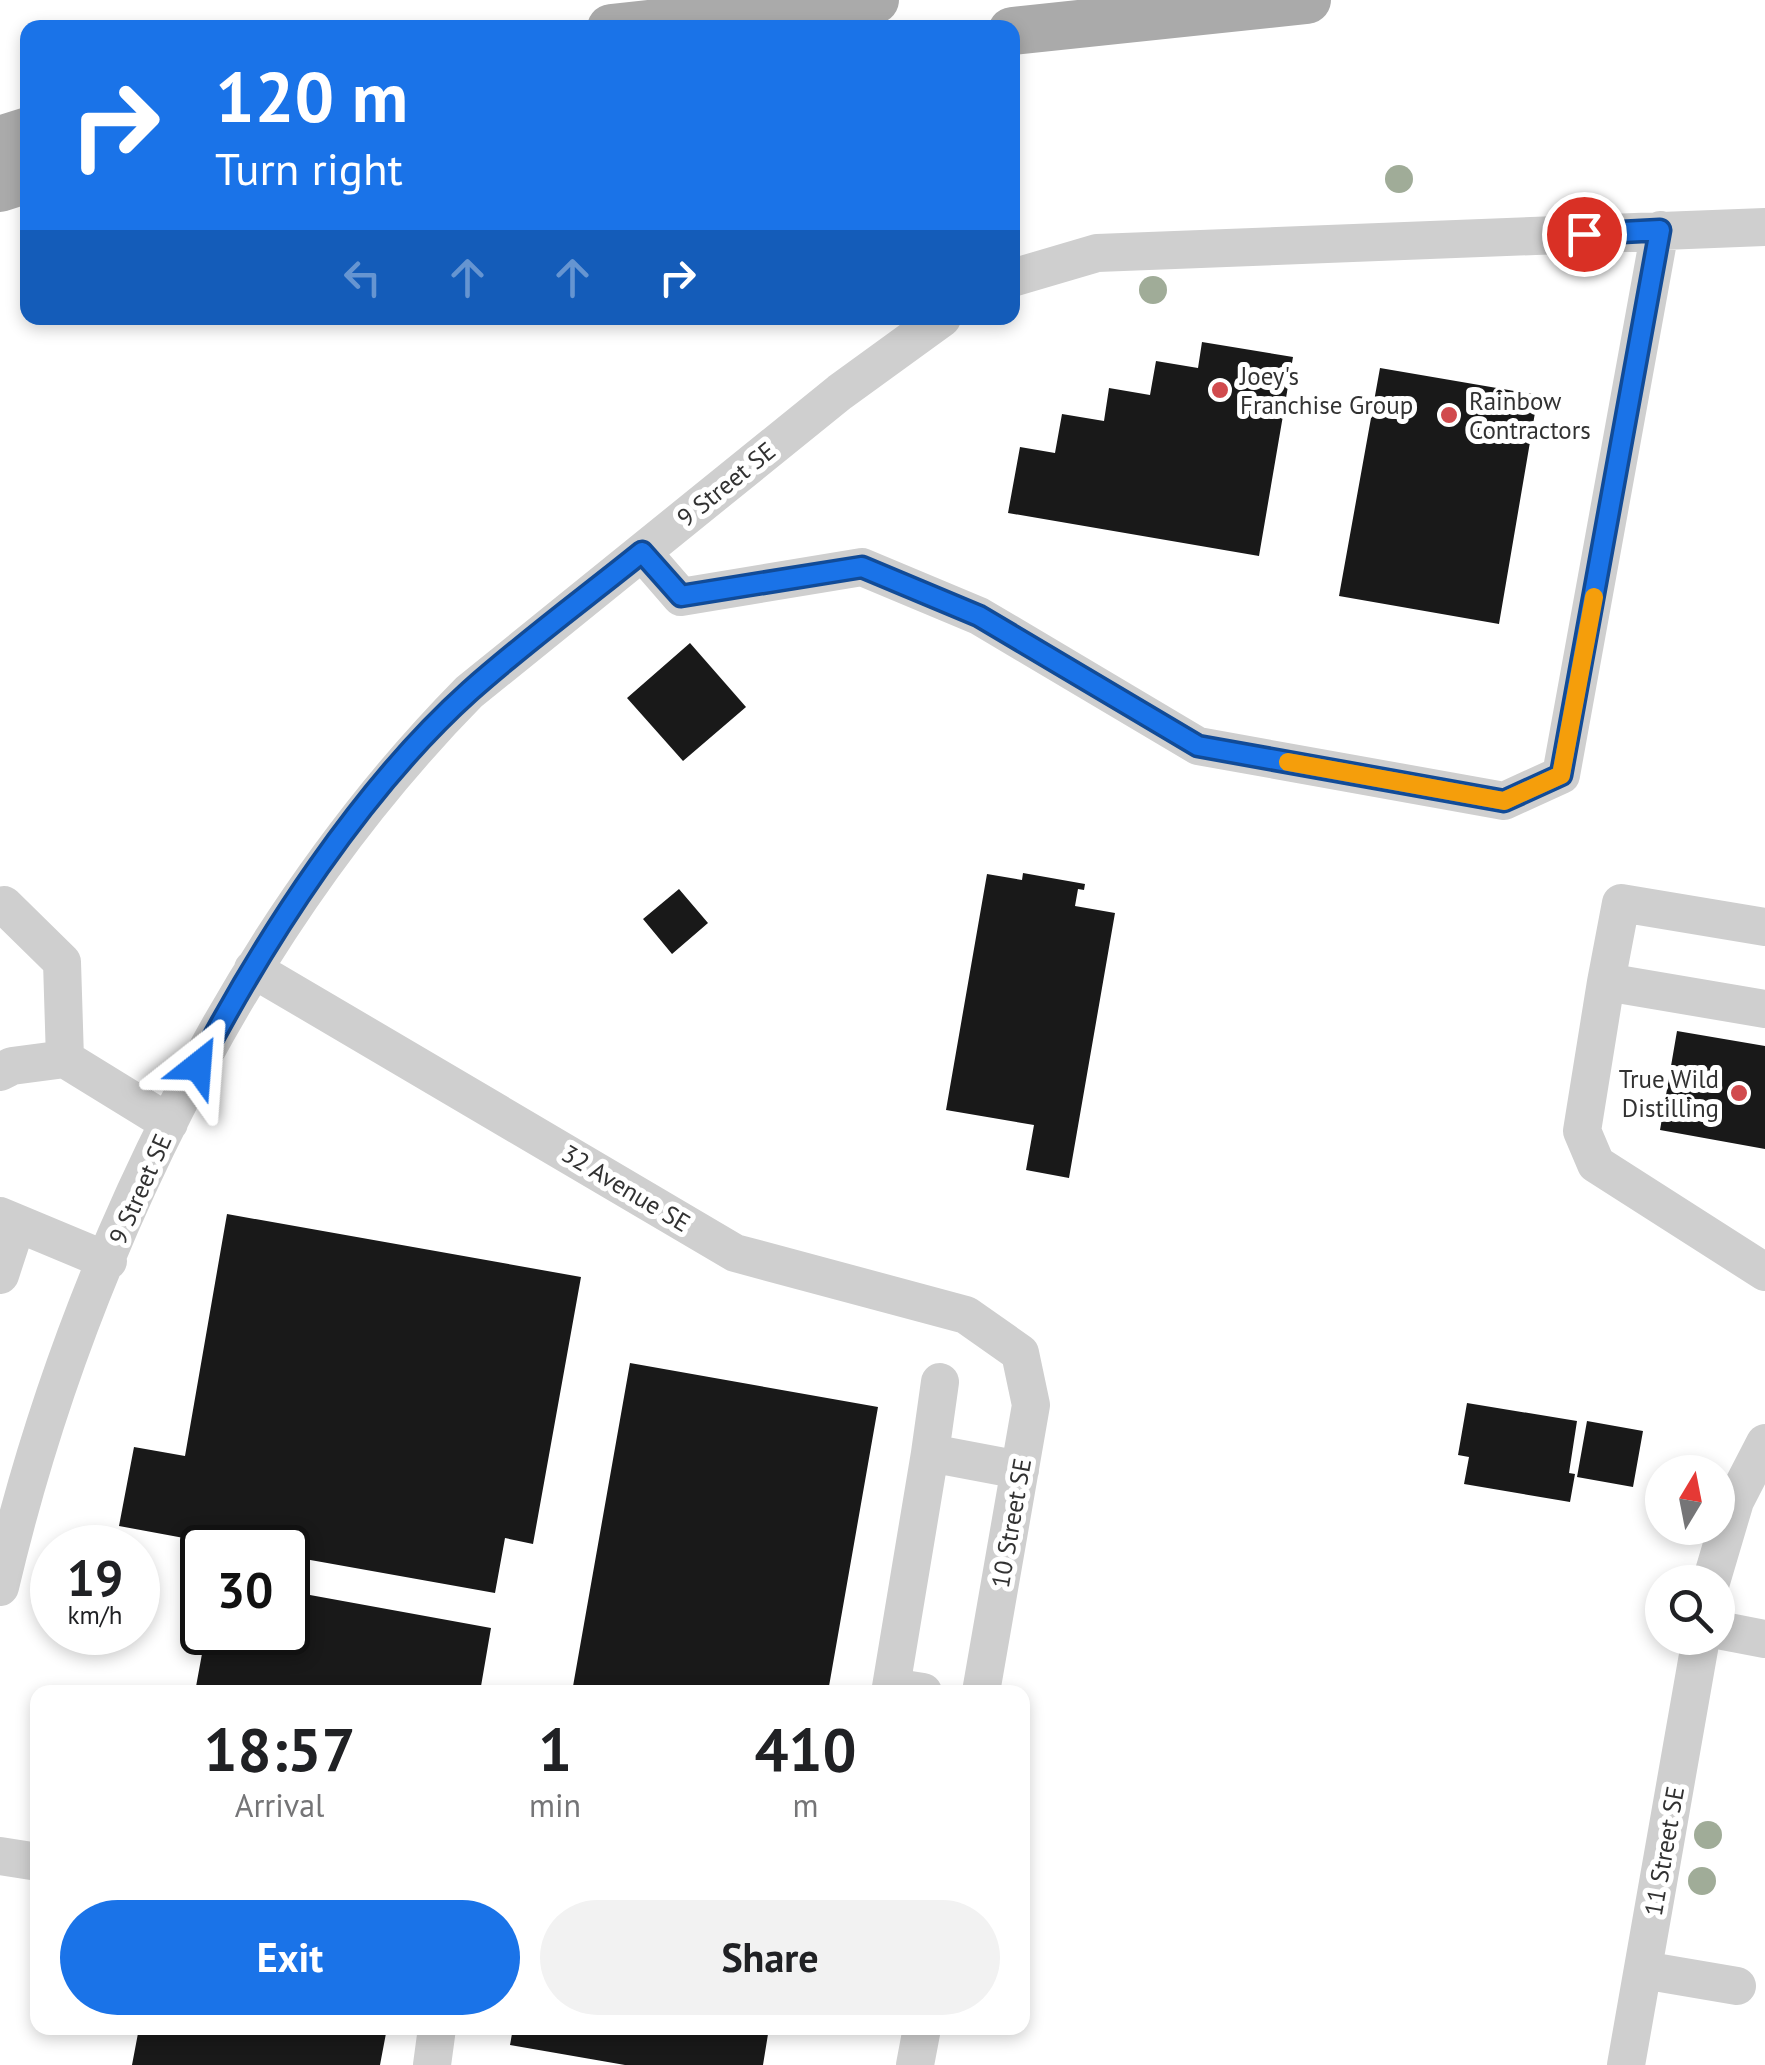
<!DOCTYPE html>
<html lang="en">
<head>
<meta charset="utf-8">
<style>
  :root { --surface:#fff; --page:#f2f2f2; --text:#202124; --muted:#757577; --accent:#1a73e8 }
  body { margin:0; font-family:"PT Sans",sans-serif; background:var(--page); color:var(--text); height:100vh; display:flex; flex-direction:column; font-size:38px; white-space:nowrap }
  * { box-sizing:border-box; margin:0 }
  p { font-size:32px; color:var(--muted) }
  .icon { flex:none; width:55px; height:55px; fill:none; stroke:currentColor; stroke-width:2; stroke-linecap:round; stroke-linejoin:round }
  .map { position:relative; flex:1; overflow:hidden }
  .details { position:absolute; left:30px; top:1685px; width:1000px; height:350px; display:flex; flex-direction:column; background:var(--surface); border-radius:20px; box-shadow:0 5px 15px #0003 }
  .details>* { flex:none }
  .top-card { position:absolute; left:20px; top:20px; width:1000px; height:305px; border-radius:20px; box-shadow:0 5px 15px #0003; background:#1a73e8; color:#fff; overflow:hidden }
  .needle { width:65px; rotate:10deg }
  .tools { position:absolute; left:1645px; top:1455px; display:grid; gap:20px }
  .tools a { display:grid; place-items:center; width:90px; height:90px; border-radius:50%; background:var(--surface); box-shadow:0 5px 15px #0003; font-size:50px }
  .speed { position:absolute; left:30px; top:1525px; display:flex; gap:20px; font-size:50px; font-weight:700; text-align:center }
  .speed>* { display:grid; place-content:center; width:130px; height:130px; border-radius:50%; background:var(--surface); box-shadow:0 5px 15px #0003; line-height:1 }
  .speed small { font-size:25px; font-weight:400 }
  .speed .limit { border:5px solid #111; border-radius:15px; background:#fff; color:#111 }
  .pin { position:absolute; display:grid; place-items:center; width:85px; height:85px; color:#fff; margin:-42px; border:5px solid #fff; border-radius:50%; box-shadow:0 2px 10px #0007 }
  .me { position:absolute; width:110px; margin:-55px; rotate:28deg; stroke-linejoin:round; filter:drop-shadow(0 0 8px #0008) }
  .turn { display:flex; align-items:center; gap:35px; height:210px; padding:0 30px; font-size:45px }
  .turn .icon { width:130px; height:130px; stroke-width:2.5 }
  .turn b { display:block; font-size:70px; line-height:85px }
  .lanes { display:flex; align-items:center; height:95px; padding:0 30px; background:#0003; justify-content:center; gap:50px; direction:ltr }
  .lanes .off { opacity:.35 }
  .eta { display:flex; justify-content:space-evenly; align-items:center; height:170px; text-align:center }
  .eta b { font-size:60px; font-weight:800; line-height:70px }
  .primary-button { display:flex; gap:20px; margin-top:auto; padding:20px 30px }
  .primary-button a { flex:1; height:115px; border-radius:60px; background:var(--accent); color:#fff; font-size:40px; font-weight:800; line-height:115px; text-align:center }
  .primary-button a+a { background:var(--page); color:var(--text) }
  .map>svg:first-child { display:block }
</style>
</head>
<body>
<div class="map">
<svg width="1765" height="2065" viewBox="0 0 1765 2065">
  <rect width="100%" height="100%" fill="#fff"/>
  <path fill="#191919" d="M1202,342L1293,357L1259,556L1008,513L1020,447L1055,453L1062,414L1104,421L1109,388L1150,395L1156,361L1198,368Z
    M1380,368L1538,395L1499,624L1339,596Z
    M690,643L746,707L683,761L627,698Z
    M1023,873L1085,884L1084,890L1078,889L1075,906L1115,913L1069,1178L1026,1170L1034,1125L946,1110L987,874L1022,880Z
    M679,889L708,923L672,954L643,919Z
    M1677,1031L1765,1046V1149L1660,1130Z
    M227,1214L581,1277L533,1544L505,1538L495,1593L288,1556V1548H238L119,1526L134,1447L185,1456Z
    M630,1363L878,1407L828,1692H572Z
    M1467,1403L1577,1421L1569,1473L1575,1474L1570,1502L1464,1484L1469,1457L1458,1455Z
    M1587,1421L1643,1431L1633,1487L1577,1477Z
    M288,1591L491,1628L480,1692H195L206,1632L260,1637L261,1632H288Z
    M139,2028H387L380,2065H132Z
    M513,2028H769L763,2065H625L510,2045Z"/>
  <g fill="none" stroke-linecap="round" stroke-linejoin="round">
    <path stroke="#cfcfcf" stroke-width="38" d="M1012,278L1097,253L1765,227
      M642,552L681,597L862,567L979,616L1198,746L1504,801L1561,775L1660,230
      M4,905L62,962L65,1059
      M253,969L735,1253L966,1315L1020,1353L1031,1405L981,1692
      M1606,982L1621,903L1765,927
      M1765,1009L1606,982L1582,1131L1596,1164L1765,1272
      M0,1072L12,1066L65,1059L169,1123
      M0,1216L108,1261
      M0,1275L17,1223
      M930,1453L940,1382
      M1711,1582L1735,1501L1765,1443
      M0,1587C75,1268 238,926 469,692L840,392L942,318
      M1718,1630L1765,1639
      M923,1692L891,1687L930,1453L1020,1470
      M0,1856L38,1862
      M1643,1970L1737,1986
      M432,2065L437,2028
      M915,2065L922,2028
      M1626,2065L1701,1638"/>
    <path stroke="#aaa" stroke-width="48" d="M611,28L875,0
      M1012,31L1307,0
      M0,140L28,131
      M0,188L28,179"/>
  </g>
  <g fill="#a0ac98">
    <circle cx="1399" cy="179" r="14"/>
    <circle cx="1153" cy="290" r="14"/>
    <circle cx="1708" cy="1835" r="14"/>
    <circle cx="1702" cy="1881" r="14"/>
  </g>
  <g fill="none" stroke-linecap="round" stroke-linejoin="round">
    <g stroke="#114b97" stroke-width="25">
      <path id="route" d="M198,1066C266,937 361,789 470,691C525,642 585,598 642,552L681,596L862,567L979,616L1198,746L1504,801L1561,775L1660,230L1584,234"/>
    </g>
    <use href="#route" stroke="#1a73e8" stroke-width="18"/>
    <path stroke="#f59e0b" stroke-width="18" d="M1288,762L1504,801L1561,775L1594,597"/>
  </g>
  <g fill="#d14b4e" stroke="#fff" stroke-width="4">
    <circle cx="1220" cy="390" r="10"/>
    <circle cx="1449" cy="415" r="10"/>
    <circle cx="1739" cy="1093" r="10"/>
  </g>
  <g text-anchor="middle" stroke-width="10" stroke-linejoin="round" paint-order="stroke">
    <g font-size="25" fill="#323232" stroke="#fff" text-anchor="start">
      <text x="1240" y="385">Joey's<tspan x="1240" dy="29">Franchise Group</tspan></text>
      <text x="1469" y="410">Rainbow<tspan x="1469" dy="29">Contractors</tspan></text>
      <text x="1719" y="1088" text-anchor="end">True Wild<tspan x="1719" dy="29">Distilling</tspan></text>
    </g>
    <g font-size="25" fill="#323232" stroke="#fff">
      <text transform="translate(726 484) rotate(-39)" y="9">9 Street SE</text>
      <text transform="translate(626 1188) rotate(31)" y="9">32 Avenue SE</text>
      <text transform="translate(140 1189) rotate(-66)" y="9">9 Street SE</text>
      <text transform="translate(1011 1523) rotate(-80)" y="9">10 Street SE</text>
      <text transform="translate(1664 1851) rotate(-80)" y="9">11 Street SE</text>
    </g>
  </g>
</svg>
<div class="tools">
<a><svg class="needle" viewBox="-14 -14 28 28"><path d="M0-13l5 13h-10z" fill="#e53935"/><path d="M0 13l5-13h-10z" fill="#757577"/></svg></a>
<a><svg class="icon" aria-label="search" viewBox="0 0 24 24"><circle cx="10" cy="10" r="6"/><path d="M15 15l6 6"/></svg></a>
</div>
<div class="speed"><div>19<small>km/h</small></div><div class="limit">30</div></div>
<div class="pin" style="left:1584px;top:234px;background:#d93025"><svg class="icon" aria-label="arrive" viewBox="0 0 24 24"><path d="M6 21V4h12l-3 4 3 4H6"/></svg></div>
<svg class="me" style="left:198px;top:1066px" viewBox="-20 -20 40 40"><path d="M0-17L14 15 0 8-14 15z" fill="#1a73e8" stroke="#fff" stroke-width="4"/></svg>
<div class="top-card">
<div class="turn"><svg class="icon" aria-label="right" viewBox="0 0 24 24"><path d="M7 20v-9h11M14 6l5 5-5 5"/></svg><div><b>120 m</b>Turn right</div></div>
<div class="lanes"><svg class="icon off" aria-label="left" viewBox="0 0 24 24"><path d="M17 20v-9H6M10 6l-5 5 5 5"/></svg><svg class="icon off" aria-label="ahead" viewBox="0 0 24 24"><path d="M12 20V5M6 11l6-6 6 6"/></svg><svg class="icon off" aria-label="ahead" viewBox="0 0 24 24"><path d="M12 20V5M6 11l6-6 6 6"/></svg><svg class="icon" aria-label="right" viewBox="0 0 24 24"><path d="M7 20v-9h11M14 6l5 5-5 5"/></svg></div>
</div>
<section class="details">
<div class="eta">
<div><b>18:57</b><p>Arrival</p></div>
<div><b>1</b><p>min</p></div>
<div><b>410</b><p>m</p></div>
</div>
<div class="primary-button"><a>Exit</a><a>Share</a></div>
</section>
</div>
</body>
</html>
